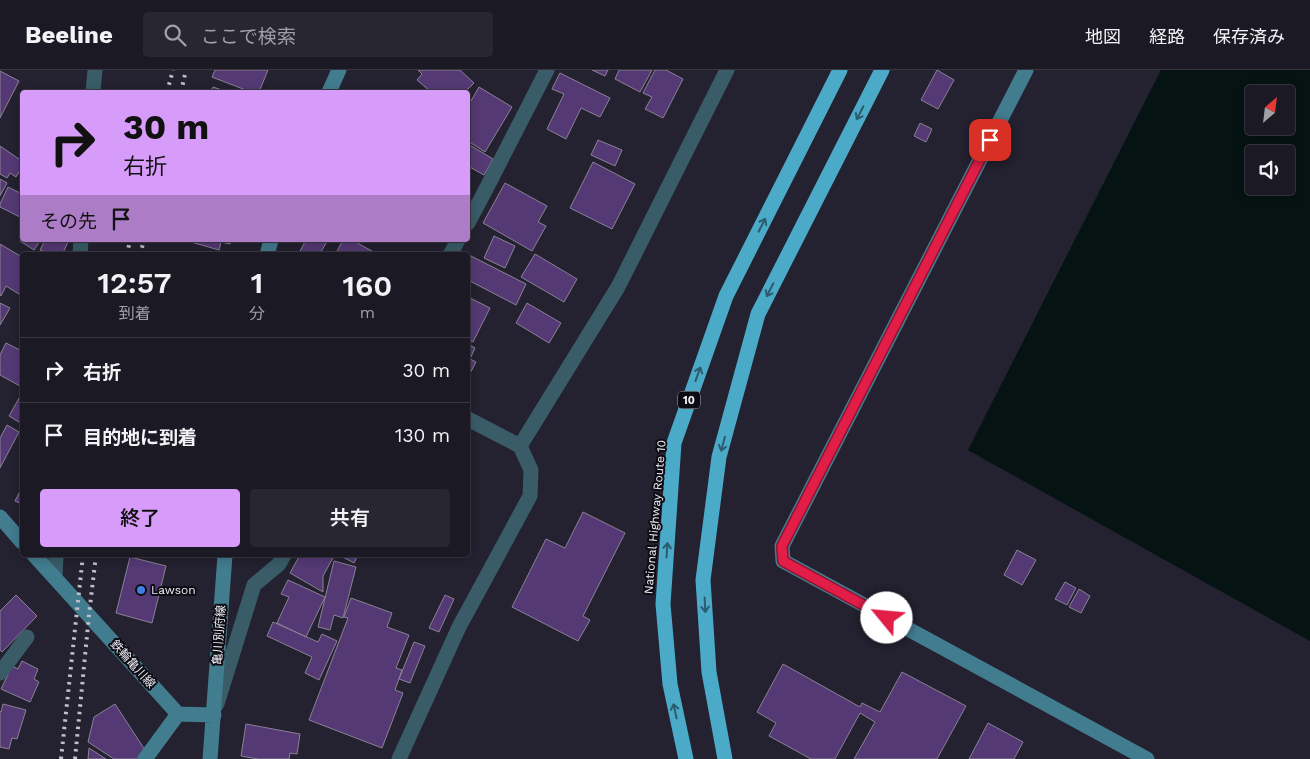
<!DOCTYPE html>
<html lang="ja">
<head>
<meta charset="utf-8">
<style>
  :root { --surface:#1b1924; --page:#282631; --text:#f1f3f6; --muted:#a0a0a6; --line:#393841; --accent:#d79bf9 }
  body { margin:0; font-family:"Work Sans","Noto Sans JP",sans-serif; background:var(--page); color:var(--text); height:100vh; display:flex; flex-direction:column; font-size:19px; white-space:nowrap }
  * { box-sizing:border-box; margin:0 }
  p { font-size:16px; color:var(--muted) }
  .icon { flex:none; width:28px; height:28px; fill:none; stroke:currentColor; stroke-width:2; stroke-linecap:round; stroke-linejoin:round }
  .map { position:relative; flex:1; overflow:hidden }
  .details { position:absolute; left:20px; top:182px; width:450px; height:305px; display:flex; flex-direction:column; background:var(--surface); border-radius:5px; box-shadow:0 2px 12px #0003,0 0 0 1px var(--line) }
  .details>* { flex:none }
  .guide { position:absolute; left:20px; top:20px; width:450px; height:152px; border-radius:5px; box-shadow:0 2px 12px #0003,0 0 0 1px var(--line); background:#d79bf9; color:#111; overflow:hidden }
  .needle { width:32px; rotate:28deg }
  .tools { position:absolute; left:1245px; top:15px; display:grid; gap:10px }
  .tools a { display:grid; place-items:center; width:50px; height:50px; border-radius:5px; background:var(--surface); box-shadow:0 2px 12px #0003,0 0 0 1px var(--line); font-size:25px }
  .pin { position:absolute; display:grid; place-items:center; width:42px; height:42px; color:#fff; margin:-21px; border-radius:10px; box-shadow:0 2px 8px #0006 }
  .me { position:absolute; width:55px; margin:-28px; rotate:298deg; stroke-linejoin:round; filter:drop-shadow(0 0 4px #0008) }
  .turn { display:flex; align-items:center; gap:18px; height:105px; padding:0 20px; font-size:22px }
  .turn .icon { width:65px; height:65px; stroke-width:2.5 }
  .turn b { display:block; font-size:35px; line-height:42px }
  .then { display:flex; align-items:center; height:48px; padding:0 20px; background:#0003; gap:10px; font-size:19px }
  .eta { display:flex; justify-content:space-evenly; align-items:center; height:85px; text-align:center }
  .eta b { font-size:30px; font-weight:600; line-height:35px }
  .cta { display:flex; gap:10px; margin-top:auto; padding:10px 20px }
  .cta a { flex:1; height:58px; border-radius:5px; background:var(--accent); color:#111; font-size:20px; font-weight:600; line-height:58px; text-align:center }
  .cta a+a { background:var(--page); color:var(--text) }
  ul { padding:0; list-style:none }
  li { display:flex; align-items:center; gap:15px; height:65px; padding:0 20px; border-top:1px solid var(--line) }
  li div { flex:1 }
  li b { display:block; font-size:19px }
  li em { font-style:normal }
  header { display:flex; align-items:center; gap:30px; box-sizing:border-box; height:70px; padding:0 25px; background:var(--surface); border-bottom:1px solid var(--line) }
  header strong { font-size:24px }
  nav { display:flex; gap:28px; margin-inline-start:auto; font-size:18px }
  .search { width:350px; height:45px; background:var(--page); display:flex; align-items:center; gap:12px; box-sizing:border-box; padding:0 18px; border-radius:5px; color:var(--muted); font-size:19px }
  .map>svg:first-child { display:block }
</style>
</head>
<body>
<header>
<strong>Beeline</strong>
<div class="search"><svg class="icon" aria-label="search" viewBox="0 0 24 24"><circle cx="10" cy="10" r="6"/><path d="M15 15l6 6"/></svg>ここで検索</div>
<nav><a>地図</a><a>経路</a><a>保存済み</a></nav>
</header>
<div class="map">
<svg width="1310" height="689" viewBox="0 0 1310 689">
  <rect width="100%" height="100%" fill="#242130"/>
  <path fill="#051313" fill-rule="evenodd" d="M1161,0H1310V571L968,380ZM1254,24H1286V56H1254ZM1254,84H1286V116H1254Z"/>
  <path fill="#543974" stroke="#8a8295" d="M215,0H268L259,22H251L212,7Z
    M418,0H460L474,13L465,22H431L417,10L422,4Z
    M592,0H608L605,6Z
    M619,0H652L640,22L615,9Z
    M655,0H666L683,9L663,48L645,39L652,27L643,23Z
    M937,0L954,10L938,39L921,30Z
    M0,1L19,11L0,48Z
    M560,3L610,28L600,47L581,38L566,69L547,59L564,24L552,19Z
    M213,17L228,22H210Z
    M479,17L512,37L485,82L468,71V36Z
    M920,53L932,59L926,72L914,66Z
    M598,70L622,80L615,96L591,85Z
    M468,74L493,89L484,105L468,96Z
    M0,76L22,91V97L16,107L10,103L7,108L0,104Z
    M593,92L635,114L612,159L570,138Z
    M0,109L7,113L0,126Z
    M505,113L547,136L538,152L546,156L532,181L483,153Z
    M8,117L22,124V148L0,137V134Z
    M494,166L515,176L505,198L484,188Z
    M22,167V170H41L34,180L20,171Z
    M45,170H69L62,185H51L40,180Z
    M184,170H231L230,174L221,172L219,180Z
    M306,170H328L319,185H302L299,183Z
    M343,170H352L379,185H335Z
    M0,174L22,187V226L6,216L1,226L0,225Z
    M467,184L526,214L516,235L468,210Z
    M535,184L577,209L564,232L521,207Z
    M468,227L490,238L473,272L468,269Z
    M0,233L10,238L0,255Z
    M527,233L561,253L549,273L516,253Z
    M6,273L22,281V317L0,305V285Z
    M468,274L475,278L470,289L476,292L468,307Z
    M22,323V354L9,346Z
    M7,355L19,362L0,398V368Z
    M22,417V434L15,431Z
    M583,442L625,463L583,546L590,550L578,571L512,537L546,469L565,478Z
    M1017,480L1036,490L1022,515L1004,505Z
    M300,485L334,486L323,506V522L290,503Z
    M339,485H358L354,493Z
    M130,487L166,496L152,553L116,543Z
    M334,491L356,497L343,548L334,545L330,560L318,557Z
    M288,510L325,527L306,567L277,553L289,527L281,524Z
    M1065,512L1076,518L1067,535L1055,529Z
    M1079,519L1090,526L1081,543L1069,537Z
    M16,525L37,546L2,582L0,580V541Z
    M445,525L454,529L439,562L429,558Z
    M351,528L392,543L387,557L409,565L396,598L402,600L395,620L403,623L382,678L309,650L348,548L344,547Z
    M273,552L318,572L322,564L337,571L319,610L305,603L312,587L267,566Z
    M414,572L425,576L410,613L399,609Z
    M22,591L38,599L34,609L39,612L30,632L1,619L12,596L18,599Z
    M783,594L860,637L862,633L880,642L902,602L966,636L937,689H854L875,652L860,643L835,689H811L769,666L776,653L757,642Z
    M3,634L26,640L17,669L12,668L9,679L0,677V641L1,642Z
    M115,634L145,680L139,689H114L88,672L94,647Z
    M988,653L1023,672L1014,689H969Z
    M246,654L300,664L297,684L290,683L289,689H258L241,686Z
    M89,678L106,689H88Z"/>
  <g fill="none" stroke-linecap="round" stroke-linejoin="round">
    <path stroke="#395c68" stroke-width="15" d="M93,22L95,0
      M468,153L485,121L547,0
      M80,185L81,170
      M450,185L458,170
      M520,376L618,217L727,0
      M55,508L56,485
      M0,603L27,567
      M217,634L254,515L279,494L284,485
      M399,689L459,557L530,426L531,400L520,376L468,349"/>
    <path stroke="#427c8f" stroke-width="15" d="M1026,0L782,476L783,491L1147,689
      M329,22L339,0
      M267,185L271,170
      M0,447L22,472
      M34,485L178,644L214,645
      M145,689L178,644
      M210,689L225,485"/>
    <path stroke="#4aaac8" stroke-width="15" d="M686,689L670,614L663,534L674,373L726,226L840,0
      M725,689L709,602L703,510L719,387L758,244L882,0"/>
    <path stroke="#c1bfcb" stroke-width="4" stroke-dasharray="2.5 5" stroke-linecap="butt" d="M167,22L173,0
      M181,22L186,0
      M127,185L130,170
      M140,185L144,170
      M61,689L83,485
      M75,689L89,545L96,485"/>
  </g>
  <defs><path id="oneway-shaft" d="M-6 0H5M1.5-3L5.5 0L1.5 3" fill="none" stroke-width="1.6" stroke-linecap="round" stroke-linejoin="round" transform="scale(1.25)"/></defs>
  <g stroke="#2c5b6d">
    <use href="#oneway-shaft" transform="translate(860 43) rotate(117)"/>
    <use href="#oneway-shaft" transform="translate(762 155) rotate(-63)"/>
    <use href="#oneway-shaft" transform="translate(770 220) rotate(117)"/>
    <use href="#oneway-shaft" transform="translate(698 304) rotate(-70)"/>
    <use href="#oneway-shaft" transform="translate(723 374) rotate(105)"/>
    <use href="#oneway-shaft" transform="translate(667 480) rotate(-86)"/>
    <use href="#oneway-shaft" transform="translate(705 535) rotate(87)"/>
    <use href="#oneway-shaft" transform="translate(675 641) rotate(-102)"/>
  </g>
  <g fill="none" stroke-linecap="round" stroke-linejoin="round">
    <g stroke="#92132f" stroke-width="12">
      <path id="route" d="M887,548L783,491L782,476L990,70"/>
    </g>
    <use href="#route" stroke="#e11d48" stroke-width="9"/>
  </g>
  <circle fill="#3f7fe0" stroke="#0d0c12" stroke-width="2" cx="141" cy="520" r="5"/>
  <g text-anchor="middle" stroke-width="4" stroke-linejoin="round" paint-order="stroke">
    <rect fill="#0d0c12" stroke="#abaab3" stroke-width="1" x="678" y="321.5" width="22" height="17" rx="4"/>
    <g font-size="11" font-weight="bold" fill="#efedf8">
      <text x="689" y="334">10</text>
    </g>
    <g font-size="12" fill="#efedf8" stroke="#0d0c12">
      <text transform="translate(655 447) rotate(-85)" y="4">National Highway Route 10</text>
      <text transform="translate(219 565) rotate(-86)" y="4">亀川別府線</text>
      <text transform="translate(133 594) rotate(48)" y="4">鉄輪亀川線</text>
    </g>
    <g font-size="12" fill="#efedf8" stroke="#0d0c12" text-anchor="start">
      <text x="151" y="524">Lawson</text>
    </g>
  </g>
</svg>
<div class="tools">
<a><svg class="needle" viewBox="-14 -14 28 28"><path d="M0-13l5 13h-10z" fill="#e53935"/><path d="M0 13l5-13h-10z" fill="#a0a0a6"/></svg></a>
<a><svg class="icon" aria-label="sound" viewBox="0 0 24 24"><path d="M4 9h4l5-4v14l-5-4H4zM17 9q2 3 0 6"/></svg></a>
</div>
<div class="pin" style="left:990px;top:70px;background:#d93025"><svg class="icon" aria-label="arrive" viewBox="0 0 24 24"><path d="M6 21V4h12l-3 4 3 4H6"/></svg></div>
<svg class="me" style="left:887px;top:548px" viewBox="-20 -20 40 40"><circle r="19" fill="#fff"/><path d="M0-13L10 11 0 6-10 11z" fill="#e11d48"/></svg>
<div class="guide">
<div class="turn"><svg class="icon" aria-label="right" viewBox="0 0 24 24"><path d="M7 20v-9h11M14 6l5 5-5 5"/></svg><div><b>30 m</b>右折</div></div>
<div class="then">その先<svg class="icon" aria-label="arrive" viewBox="0 0 24 24"><path d="M6 21V4h12l-3 4 3 4H6"/></svg></div>
</div>
<section class="details">
<div class="eta">
<div><b>12:57</b><p>到着</p></div>
<div><b>1</b><p>分</p></div>
<div><b>160</b><p>m</p></div>
</div>
<ul>
<li><svg class="icon" aria-label="right" viewBox="0 0 24 24"><path d="M7 20v-9h11M14 6l5 5-5 5"/></svg><div><b>右折</b></div><em>30 m</em></li>
<li><svg class="icon" aria-label="arrive" viewBox="0 0 24 24"><path d="M6 21V4h12l-3 4 3 4H6"/></svg><div><b>目的地に到着</b></div><em>130 m</em></li>
</ul>
<div class="cta"><a>終了</a><a>共有</a></div>
</section>
</div>
</body>
</html>
